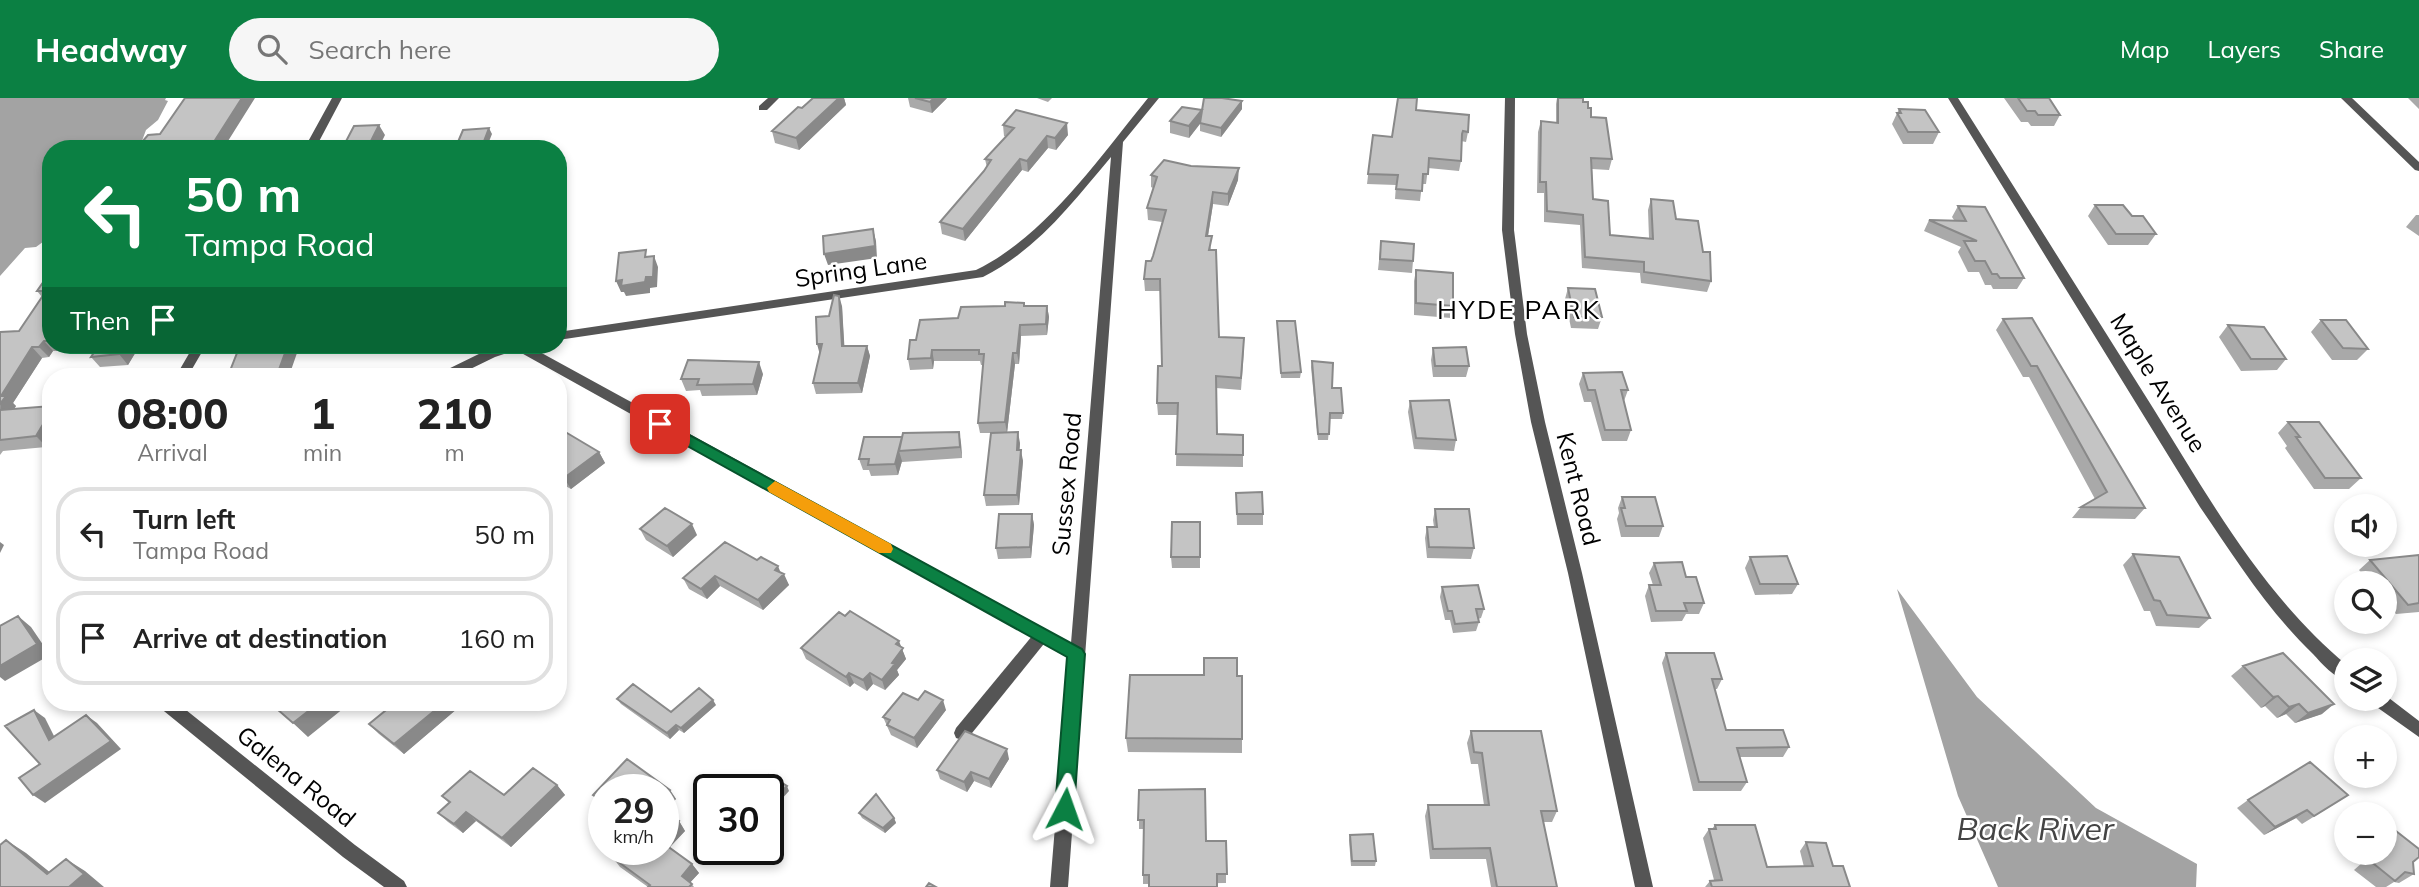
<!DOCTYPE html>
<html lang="en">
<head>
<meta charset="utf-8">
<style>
  :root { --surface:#fff; --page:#f6f6f6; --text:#222; --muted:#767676; --line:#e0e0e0; --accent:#0b8043 }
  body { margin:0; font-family:Mulish,sans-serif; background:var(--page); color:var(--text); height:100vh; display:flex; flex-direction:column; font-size:26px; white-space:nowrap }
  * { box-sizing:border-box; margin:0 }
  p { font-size:23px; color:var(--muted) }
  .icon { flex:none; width:38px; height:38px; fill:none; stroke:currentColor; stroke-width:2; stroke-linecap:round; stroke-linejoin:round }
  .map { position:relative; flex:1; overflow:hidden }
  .sheet { position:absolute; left:42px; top:270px; width:525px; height:343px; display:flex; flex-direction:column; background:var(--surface); border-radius:28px; box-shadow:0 4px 10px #0003 }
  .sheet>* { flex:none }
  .top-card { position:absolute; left:42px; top:42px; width:525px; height:214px; border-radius:28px; box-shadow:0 4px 10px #0003; background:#0b8043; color:#fff; overflow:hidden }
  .buttons { position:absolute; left:2334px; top:396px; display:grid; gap:14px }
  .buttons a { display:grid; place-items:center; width:63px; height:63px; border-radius:50%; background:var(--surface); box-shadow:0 4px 10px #0003; font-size:35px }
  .speed { position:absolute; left:588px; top:676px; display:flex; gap:14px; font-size:35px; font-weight:700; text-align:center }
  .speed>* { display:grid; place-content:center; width:91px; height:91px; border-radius:50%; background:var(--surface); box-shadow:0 4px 10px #0003; line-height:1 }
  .speed small { font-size:18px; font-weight:400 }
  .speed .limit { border:4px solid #111; border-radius:10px; background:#fff; color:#111 }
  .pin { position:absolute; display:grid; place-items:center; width:60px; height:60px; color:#fff; margin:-30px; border-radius:14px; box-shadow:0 4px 10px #0006 }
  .me { position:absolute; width:77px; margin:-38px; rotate:4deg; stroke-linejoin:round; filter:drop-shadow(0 0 5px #0008) }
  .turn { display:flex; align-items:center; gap:24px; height:147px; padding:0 28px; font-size:32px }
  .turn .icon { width:91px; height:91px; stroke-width:2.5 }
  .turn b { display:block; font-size:49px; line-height:60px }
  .then { display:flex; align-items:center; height:66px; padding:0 28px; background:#0003; gap:14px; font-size:26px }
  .eta { display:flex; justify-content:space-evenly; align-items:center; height:119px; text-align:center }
  .eta b { font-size:42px; font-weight:800; line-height:49px }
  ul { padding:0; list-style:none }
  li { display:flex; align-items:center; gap:21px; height:94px; margin:0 14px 10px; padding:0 14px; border:4px solid var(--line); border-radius:28px }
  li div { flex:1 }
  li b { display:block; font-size:26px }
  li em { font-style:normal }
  header { display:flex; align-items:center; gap:42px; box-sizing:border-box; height:98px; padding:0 35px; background:var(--accent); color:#fff }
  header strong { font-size:33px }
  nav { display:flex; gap:38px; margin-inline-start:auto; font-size:24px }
  .search { width:490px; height:63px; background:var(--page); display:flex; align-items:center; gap:18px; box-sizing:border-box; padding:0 24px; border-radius:38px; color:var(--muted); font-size:26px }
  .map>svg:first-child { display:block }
</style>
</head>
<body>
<header>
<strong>Headway</strong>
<div class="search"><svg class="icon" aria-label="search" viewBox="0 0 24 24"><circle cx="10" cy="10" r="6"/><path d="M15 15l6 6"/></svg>Search here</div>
<nav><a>Map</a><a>Layers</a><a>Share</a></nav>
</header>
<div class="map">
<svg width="2419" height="789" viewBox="0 0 2419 789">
  <rect width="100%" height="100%" fill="#fff"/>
  <path fill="#a3a3a3" d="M0,0H166L165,2L168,3L158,22L146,32L139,51H51V138L36,149L25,150L0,178Z
    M1897,491L1977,599L2096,710L2197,766L2196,789H1998L1958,698Z"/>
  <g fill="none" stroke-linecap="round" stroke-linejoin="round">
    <path fill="#555" fill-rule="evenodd" d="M1042,531L1047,532L1050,537L1047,542L968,640L962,642L956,640L954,635L956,630L1037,532Z"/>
    <path fill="#555" fill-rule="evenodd" d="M332,0H342L315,51H304Z
      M768,0H779L767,12H759V8Z
      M1148,0H1159L1123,44L1068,789H1050L1069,560L516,252L495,259L456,278H439L440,275L485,253L504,247H527L1071,545L1111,59C1073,104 1037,152 983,179L558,242V234L976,172C1046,138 1099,60 1148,0Z
      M1505,0H1515L1514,132L1527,236L1545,324L1582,475L1653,789H1635L1568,475L1531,324L1515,236L1502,132Z
      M1948,0H1958C2023,103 2088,207 2153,310C2209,400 2264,499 2347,567V584C2334,579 2322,566 2313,556C2268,513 2235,460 2200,409Z
      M2341,0H2352L2419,64V73L2415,72Z
      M194,247H206L188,278H176Z
      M2385,597L2419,623V639L2371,605L2369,600H2385Z
      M157,604H176L355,747L404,783L407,789H384L343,759L159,609Z"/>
  </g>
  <path fill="#a9a9a9" d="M813,0H844L846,7L799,52L775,45L772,33Z
    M908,0H947L932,15L910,9Z
    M1037,0H1052L1048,4Z
    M1557,0H1583V4L1588,10L1591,19L1612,61L1609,72L1592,71L1593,101L1610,137L1649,140L1648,112L1651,101L1676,121L1703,154L1711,183L1707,194L1641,185L1640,175L1582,170L1580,127L1544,124V95H1537L1538,34L1541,23L1556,25V6Z
    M2004,0H2049L2060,17L2054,28H2031L2028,24H2021Z
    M2408,0H2419V11Z
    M1242,11L1221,39L1200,33V26L1189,40L1170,35V23L1202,12Z
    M1899,11L1939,34L1933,46H1903L1892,26Z
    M1416,12L1468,34L1466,44L1461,43V63L1459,73L1428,70L1426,86H1422L1420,103L1395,101L1396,87L1367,86L1373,37L1392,39Z
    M1003,27L1068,37L1056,52L1048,50L1028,74L1022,72L965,143L942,136L940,124L984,73L987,70L985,61L1006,39L1004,38Z
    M1151,77L1238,82L1228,108L1213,106L1208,138L1211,152L1219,239L1244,252L1241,292L1216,290L1217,336L1243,337V369L1176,368L1177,317H1158L1157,305L1162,268L1160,193H1145L1144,181L1153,158L1162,124L1148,122L1147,110L1153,90L1151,89Z
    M2095,107L2132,118L2156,136L2148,147H2108L2088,118Z
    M1958,108L2024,180L2017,191H1993L1991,187H1985L1979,174H1968L1958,154L1961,149L1924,133L1929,122H1954L1952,119Z
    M2416,117H2419V138L2406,129Z
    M1381,143L1413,163L1412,175L1378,172Z
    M1416,172L1453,208L1451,220L1414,217V183Z
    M51,173V247H62L57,253H53L49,259L42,260L13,305L16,308L14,311L46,349L3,353L0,357V234L19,233L42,199L37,193Z
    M1568,190L1602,219L1598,231L1571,230L1565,201Z
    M842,208L844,248H867L870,258L862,295L816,296L813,285L829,218Z
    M1024,208H1047L1049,219L1047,237L1021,238L1019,266H1015L1007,335H980L978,325L983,267H981L980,263H934L933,271L910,272L908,261L916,242Z
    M2003,221L2145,410L2135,421L2072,420L2081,409L2095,401L2029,279H2023L1996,232Z
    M2321,222L2368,251L2357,262H2332L2311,234Z
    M1277,223L1301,274L1300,280H1281Z
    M2228,227L2286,261L2277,272L2241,273L2219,239Z
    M140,247L128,267L100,269L91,259Z
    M1433,250L1469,268L1466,279H1433L1431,262Z
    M1312,263L1332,290L1343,315L1342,321H1330L1328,342H1318L1311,269Z
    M1583,275L1628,292L1624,303L1631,332L1627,343H1602L1591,304H1584L1579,286Z
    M763,276L757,297L702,298L700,292L686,293L681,281Z
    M1410,303L1456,342L1454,353L1414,351L1408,314Z
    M2288,324L2361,380L2349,391H2314L2285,350L2287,348L2278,335Z
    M558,335L599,354L605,365L571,391L558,384Z
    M864,339L961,345L962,360L902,364V363L898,377L871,378L869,372H863L859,361Z
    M1020,345L1019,352L1023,363L1019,407L986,408L984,397Z
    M1236,395L1263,416V427H1237Z
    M1622,399L1663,428L1659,439H1621L1617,421L1619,415L1618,410Z
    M1435,411L1474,450L1471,461L1427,460L1425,440L1427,429H1434L1433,422Z
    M1032,416L1034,427L1031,460L998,461L996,450Z
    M1200,424V470H1172L1171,459Z
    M640,431L697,437L673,459L646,442Z
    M2133,456L2210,520L2199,530L2156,528L2150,513H2144L2123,467Z
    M2419,457V514L2396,516L2385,504V485H2370L2359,472L2370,462Z
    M1750,459L1798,486L1792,496L1755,497L1745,470Z
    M1654,465L1686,479L1704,505L1699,516H1686L1682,523L1651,524L1645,498L1649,487H1653L1649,475Z
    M781,475L789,487L763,512L720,488L707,501L689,491L683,480Z
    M1442,489L1484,511L1481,520L1478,521L1479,524L1476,533L1453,535L1450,522H1445L1440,499Z
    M901,549L906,561L897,572L899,577L885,592L873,586L867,593L854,585L850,589L806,561L801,550Z
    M1666,555L1722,581L1717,591H1714L1726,632L1789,649L1783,659H1740L1747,684L1741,693H1693L1662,565Z
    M2243,568L2322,616L2295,625L2286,616L2277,620L2265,608L2261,610L2231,578Z
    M617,601L671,614L716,607L684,635L679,632L670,641L621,606Z
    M918,602L946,612L917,650L891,637L883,619Z
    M458,610L404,656L379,636L369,626Z
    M1471,633L1557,713L1552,724H1543L1557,789H1491L1486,761H1430L1425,718L1428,707H1484L1478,666H1471L1467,645Z
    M1126,640L1242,641V655L1128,654Z
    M627,661L670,692L676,701L665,713L679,723L685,733L670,749L692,766L699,775L690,784L694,789H648L620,769L613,760L618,755L615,751H663V691H604V709L600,706L593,697Z
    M1009,661L991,690L974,683L967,694L940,681L937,672Z
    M557,687L565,697L511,749L476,723L463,735L448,724L438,715L449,705L442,698L504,697Z
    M1139,692L1206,743H1226V785L1143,786V777L1144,731H1139Z
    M2248,702L2336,705L2302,726L2296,720L2264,737L2237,710Z
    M859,715L894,720L896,725L885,735L862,720Z
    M1715,727L1767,769H1804L1800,753L1806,744L1833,768L1850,789H1705L1710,783L1714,782L1703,740L1709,731H1712Z
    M1350,737L1376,763L1375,768H1351L1349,742Z
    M2351,754H2385L2413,764L2414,776L2399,785L2394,784L2386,789H2376L2354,772L2363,764Z"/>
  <path fill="#898989" d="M242,0H255L223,51L212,47Z
    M839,0H844L846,7L799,52L796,40Z
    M934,0H947L932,15L930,4Z
    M1242,3V11L1221,39V30Z
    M1202,12V23L1189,40V28Z
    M1067,25L1068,37L1056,52L1055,40Z
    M379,27L385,37L378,51H367Z
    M489,30L492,36L486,51H481Z
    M1047,38L1048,50L1028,74L1027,63Z
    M262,44L266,51H257Z
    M1020,61L1022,72L965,143L963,131Z
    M1239,70L1238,82L1228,108V96Z
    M1213,94V106L1206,150V138Z
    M873,131L876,143L877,160L828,167L824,156Z
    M654,158L658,169L657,189L650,190V195L626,198L624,194H621L616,183L646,179Z
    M839,198L842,208L845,258L842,248Z
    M1047,208L1049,219L1047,237L1046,226Z
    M1020,227L1021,238L1019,266L1017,255Z
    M44,243L53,253L49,259L39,249Z
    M817,246H822L820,257Z
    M52,247H62L57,253Z
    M125,247H140L128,267L119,256Z
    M288,247H291L297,255L289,278L277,277Z
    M867,248L870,258L862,295L858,285Z
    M32,249L42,260L13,305L16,308L6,322L0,316L1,298Z
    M932,252L934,263L933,271L931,260Z
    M1013,255L1015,266L1007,335L1005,324Z
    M759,264L763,276L757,297L753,286Z
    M51,313V341L46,349L36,338Z
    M959,334L961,345L962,360L960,349Z
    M1018,334L1020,345L1019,363L1017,352Z
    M902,339L899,353L902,363L898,377L895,366Z
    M1021,352L1023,363L1019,407L1017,397Z
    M599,354L605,365L571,391L564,380Z
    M1032,416L1034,427L1031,460L1030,449Z
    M692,426L697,437L673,459L667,448Z
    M0,444L4,447L0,455Z
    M778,468L782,478L784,476L789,487L763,512L758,502L775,472Z
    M715,478L720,488L707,501L701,491Z
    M18,518L31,529L50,557L5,583L0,579V568Z
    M899,543L906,561L897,572L899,577L885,592L882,582L892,565L896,546Z
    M849,575L854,585L850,589L846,579Z
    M870,575L873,586L867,593L863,582Z
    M2278,598L2265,608L2261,610L2273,599Z
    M713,602L716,607L684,635L681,630Z
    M943,602L946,612L917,650L914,640Z
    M320,604H338L344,610L308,639L293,625Z
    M445,604H452L458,610L404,656L394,646Z
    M2299,606L2286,616L2277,620L2289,609Z
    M2334,606L2322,616L2295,625L2308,615Z
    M34,612L45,620L60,650L49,642Z
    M86,617L97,625L121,651L45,705L33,697Z
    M676,627L679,632L670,641L667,635Z
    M1007,651L1009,661L991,690L989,681Z
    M971,674L974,683L967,694L964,684Z
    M557,687L565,697L511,749L502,740Z
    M787,688L789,693L770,714L768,708Z
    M670,692L676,701L663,714V699Z
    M2307,712L2296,720L2264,737L2275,729Z
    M466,714L476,723L463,735L454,726Z
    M894,720L896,725L885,735L883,730Z
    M679,723L685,733L667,752L663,746V740Z
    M6,742L26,755L67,788L47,776Z
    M66,761L85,773L104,789H69Z
    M692,766L699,775L688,787L682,778Z"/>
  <path fill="#c4c4c4" stroke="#898989" stroke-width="2" d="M185,0H242L212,47L262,44L257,51H136L148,37L160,36Z
    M813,0H839L796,40L772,33L798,9L802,10Z
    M915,0H934L930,4Z
    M1204,0H1222L1242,3L1221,30L1200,25Z
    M1398,0H1417L1416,12L1469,17L1468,34L1463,33L1462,36L1461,63L1429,60L1428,76H1423L1422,93L1396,91L1398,77L1368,76L1373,37L1392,39Z
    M1558,0H1583V4H1588V10H1591V19L1606,20L1612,61L1591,60L1593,101L1608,103L1610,137L1653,141L1651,101L1673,103L1676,121L1698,123L1703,154H1710L1711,183L1644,174V164L1585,159L1583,117L1547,113L1546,84H1540L1541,23L1558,25Z
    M2018,0H2049L2060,17H2038L2035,13H2027Z
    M1182,9L1202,12L1189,28L1170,23Z
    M1899,11L1925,12L1939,34H1908L1897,15H1901Z
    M1016,12L1067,25L1055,40L1047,38L1027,63L1020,61L963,131L940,124L984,73L991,62L985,61L1014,30L1003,27Z
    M379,27L367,51H342L354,28Z
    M489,30L481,51H455L463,32Z
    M1164,62L1191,68L1239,70L1228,96L1213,94L1206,138H1212L1209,152H1216L1219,239L1244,240L1241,280L1216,278L1217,336L1243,337V357L1176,356L1178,305H1157L1158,268H1162L1160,181H1144L1146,163H1151L1153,158L1166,112L1147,110L1157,79L1151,77Z
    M2095,107H2123L2132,118H2143L2156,136H2116Z
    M1958,108L1985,109L2024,180H2000L1997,176H1992L1985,163H1975L1964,143H1977L1929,122L1966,123Z
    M873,131L875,148L824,156L823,138Z
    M1381,143L1414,146L1413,163L1380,161Z
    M646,152L645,159L654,158L653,179H646L645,184L621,188L622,182L616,183L619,155Z
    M1416,172L1453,175V208L1416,205Z
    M51,173V239L48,243H44L39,249H32L1,298H6L0,306V234L19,233L46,193H37Z
    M1568,190L1595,191L1602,219H1574Z
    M834,197L839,198L842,248H867L858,285H813L822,246H817L816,219L829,218Z
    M1005,204L1024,205V208H1047L1046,226L1020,227L1017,255H1013L1005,324L978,325L984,256H979V252H932L931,260L908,261L910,242H916L920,222L958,220L961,209L1005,208Z
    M2032,220L2145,410L2081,409L2107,394L2037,268H2031L2003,221Z
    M2321,222H2346L2368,251L2343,250Z
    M1277,223H1295L1301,274L1281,275Z
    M2228,227L2264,229L2286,261H2251Z
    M99,247H125L119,256L91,259Z
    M267,247H288L277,277L293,276L291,278H228L239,250Z
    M1466,249L1469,268H1435L1433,250Z
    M688,262L759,264L753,286L697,287L699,281H681Z
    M1312,263L1333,265L1332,290H1341L1343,315H1330L1329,336H1318Z
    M1622,274L1628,292H1621L1631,332H1605L1595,292H1588L1583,275Z
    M1449,302L1456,342L1416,340L1410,303Z
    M51,308V313L36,338L0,342V312Z
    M2288,324H2319L2361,380H2325L2296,339H2300Z
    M562,332L599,354L564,380L558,376V335Z
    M959,334L960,349L899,353L903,335Z
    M1018,334L1017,352H1021L1017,397H984L991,335Z
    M864,339H902L895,366L868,367L869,361H859Z
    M1262,394L1263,416H1237L1236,395Z
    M1622,399H1655L1663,428H1626L1621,410H1625Z
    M665,410L692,426L667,448L640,431Z
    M1435,411H1469L1474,450L1429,449L1427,429H1437Z
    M999,416H1032L1030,449L996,450Z
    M1172,424H1200V459H1171Z
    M725,444L757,462L761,459L778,468L775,472L784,476L758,502L715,478L701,491L683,480Z
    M2133,456L2179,459L2210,520L2167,517L2160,503L2154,502Z
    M2419,457V505L2408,507L2370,462Z
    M1787,458L1798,486H1760L1750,459Z
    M1682,464L1686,479H1696L1704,505H1684L1687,513H1656L1649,487H1661L1654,465Z
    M1478,487L1484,511H1476L1479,524L1455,526L1452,513H1448L1442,489Z
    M850,513L899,543L896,546L903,550L892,565L895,566L882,582L870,575L863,582L849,575L846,579L801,550L839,514L845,518Z
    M18,518L37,546L0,568V528Z
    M1666,555H1714L1722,581H1712L1726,632H1783L1789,649L1737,650L1747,684H1699Z
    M2283,555L2334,606L2308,615L2299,606L2289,609L2278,598L2273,599L2243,568Z
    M1204,560H1237V578H1242V641L1126,640L1130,577H1204Z
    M633,586L671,614L699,590L713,602L681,630L676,627L667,635L617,601Z
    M925,593L943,602L914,640L887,627L890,622L883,619L903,595L918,602Z
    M269,604H320L293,625Z
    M396,604H445L394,646L369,626Z
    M34,612L49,642L86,617L111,643L33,697L19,680L40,666L5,628Z
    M965,633L1007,651L989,681L971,674L964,684L937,672Z
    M1471,633H1541L1557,713H1541L1557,789H1497L1490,750L1433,751L1428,707H1489L1482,655L1474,654Z
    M627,661L670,692L663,699V691H604V704L593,697Z
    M2310,664L2348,697L2314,718L2307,712L2275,729L2248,702Z
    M533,670L557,687L502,740L466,714L454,726L438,715L450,704L442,698L470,673L504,697Z
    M769,677L787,688L768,708V691H756Z
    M1205,691L1206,743H1226L1227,776H1217V789H1149V777H1143L1144,722H1138L1139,692Z
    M876,696L894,720L883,730L859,715Z
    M663,712L679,723L663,740Z
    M2387,726L2419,751V759L2413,764L2414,776L2405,774L2395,783L2369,762L2378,754H2385V728Z
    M1715,727H1755L1767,769L1813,768L1806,744L1826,745L1833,768H1843L1850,789H1712L1710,783L1722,782L1709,731H1716Z
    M1373,736L1376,763H1352L1350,737Z
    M6,742L47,776L66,761L84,776L69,789H0V747Z
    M663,745L692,766L682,778L692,786L689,789H648L650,787L613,760L620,754L616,751H663Z
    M929,785L936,789H926Z"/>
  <path fill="#0b8043" stroke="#07532c" stroke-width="2" d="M660,321L1082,551L1085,556L1074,711L1071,718L1065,720L1058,718L1055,711L1067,559L655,330L652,326L655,322Z"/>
  <path fill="#f59e0b" d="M775,383L891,446L893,451L891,455H879L769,394L767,390Z"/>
  <g text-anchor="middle" stroke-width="5" stroke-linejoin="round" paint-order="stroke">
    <g font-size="24" fill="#000" stroke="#fff">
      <text transform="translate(861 172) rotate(-8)" y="8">Spring Lane</text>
      <text transform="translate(2158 285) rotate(58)" y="8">Maple Avenue</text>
      <text transform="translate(1067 386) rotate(-85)" y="8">Sussex Road</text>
      <text transform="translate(1578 391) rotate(76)" y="8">Kent Road</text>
      <text transform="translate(296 679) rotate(39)" y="8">Galena Road</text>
    </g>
    <g font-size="26" letter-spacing="2" fill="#000" stroke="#fff">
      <text x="1519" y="221">HYDE PARK</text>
    </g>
    <g font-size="32" font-style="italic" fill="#444" stroke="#fff">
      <text x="2035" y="742">Back River</text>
    </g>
  </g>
</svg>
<div class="buttons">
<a><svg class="icon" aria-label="sound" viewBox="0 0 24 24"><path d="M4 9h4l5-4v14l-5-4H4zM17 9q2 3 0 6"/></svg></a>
<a><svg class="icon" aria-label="search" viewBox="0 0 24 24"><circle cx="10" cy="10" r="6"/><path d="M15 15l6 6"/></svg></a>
<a><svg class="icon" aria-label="layers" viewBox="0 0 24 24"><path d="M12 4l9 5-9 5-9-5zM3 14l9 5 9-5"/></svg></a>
<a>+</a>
<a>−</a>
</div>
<div class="speed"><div>29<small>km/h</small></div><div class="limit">30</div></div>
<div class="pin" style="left:660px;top:326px;background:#d93025"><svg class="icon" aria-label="arrive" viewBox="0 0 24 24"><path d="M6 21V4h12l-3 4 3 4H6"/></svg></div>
<svg class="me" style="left:1065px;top:711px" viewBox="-20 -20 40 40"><path d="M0-17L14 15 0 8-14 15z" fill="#0b8043" stroke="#fff" stroke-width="4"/></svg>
<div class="top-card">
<div class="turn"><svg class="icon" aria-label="left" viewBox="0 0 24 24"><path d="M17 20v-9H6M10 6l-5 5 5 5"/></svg><div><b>50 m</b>Tampa Road</div></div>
<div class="then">Then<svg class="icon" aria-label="arrive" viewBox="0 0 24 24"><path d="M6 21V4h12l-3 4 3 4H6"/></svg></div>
</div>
<section class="sheet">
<div class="eta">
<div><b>08:00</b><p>Arrival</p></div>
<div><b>1</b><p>min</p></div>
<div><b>210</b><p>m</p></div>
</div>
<ul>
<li><svg class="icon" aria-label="left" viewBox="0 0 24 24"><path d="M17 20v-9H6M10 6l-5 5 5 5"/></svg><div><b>Turn left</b><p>Tampa Road</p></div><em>50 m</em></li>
<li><svg class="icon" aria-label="arrive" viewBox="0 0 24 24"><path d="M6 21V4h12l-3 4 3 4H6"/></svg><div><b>Arrive at destination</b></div><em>160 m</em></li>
</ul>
</section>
</div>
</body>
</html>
